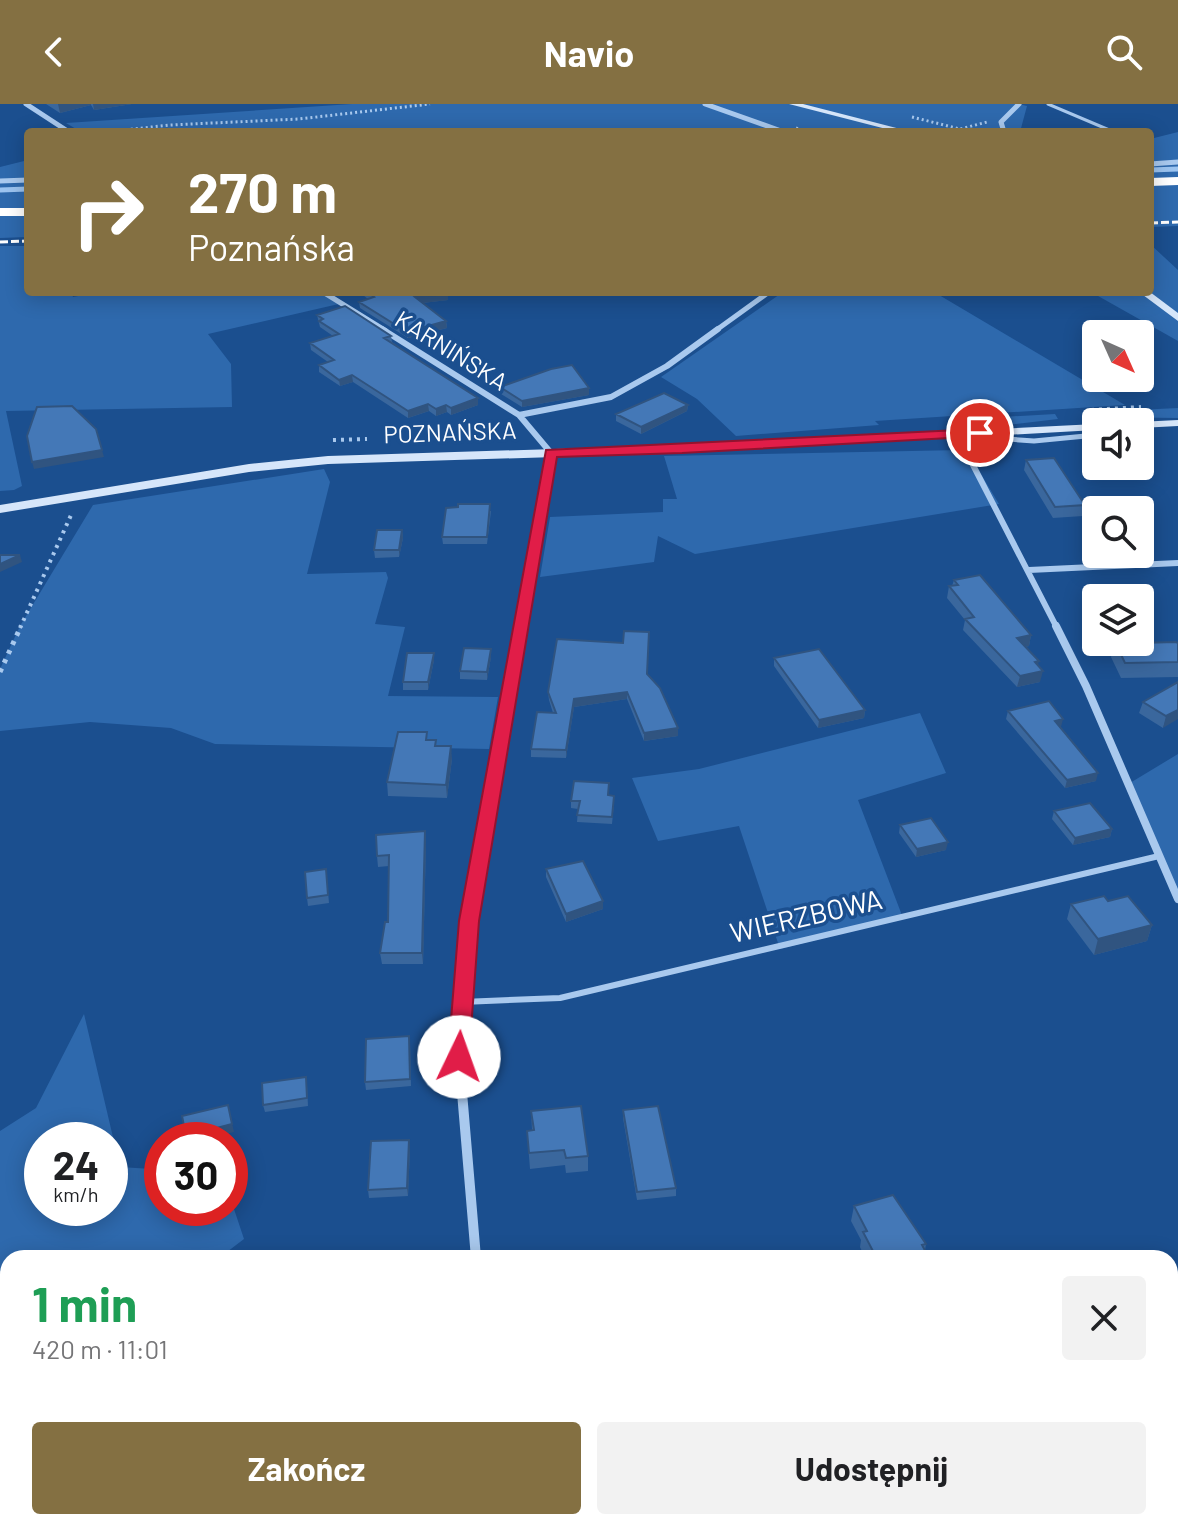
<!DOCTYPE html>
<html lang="pl">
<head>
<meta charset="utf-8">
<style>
  :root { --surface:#fff; --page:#f2f2f2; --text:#202124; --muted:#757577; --accent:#847042 }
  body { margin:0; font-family:Barlow,sans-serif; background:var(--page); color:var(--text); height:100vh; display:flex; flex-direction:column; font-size:30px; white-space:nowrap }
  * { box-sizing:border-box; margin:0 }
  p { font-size:26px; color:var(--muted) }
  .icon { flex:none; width:44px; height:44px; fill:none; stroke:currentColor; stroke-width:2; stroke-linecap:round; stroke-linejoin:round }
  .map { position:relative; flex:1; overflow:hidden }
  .panel { position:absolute; left:0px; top:1146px; width:1178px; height:280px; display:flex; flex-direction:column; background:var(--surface); border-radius:24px 24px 0 0; box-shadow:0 4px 20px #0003 }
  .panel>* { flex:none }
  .banner { position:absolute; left:24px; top:24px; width:1130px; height:168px; border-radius:8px; box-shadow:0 4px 20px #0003; background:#847042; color:#fff; overflow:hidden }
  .needle { width:52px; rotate:135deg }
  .tools { position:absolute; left:1082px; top:216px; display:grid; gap:16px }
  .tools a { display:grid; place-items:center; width:72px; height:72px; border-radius:8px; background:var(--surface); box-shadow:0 4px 20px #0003; font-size:40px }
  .speed { position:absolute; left:24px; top:1018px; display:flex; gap:16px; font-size:40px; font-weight:700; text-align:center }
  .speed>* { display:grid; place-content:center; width:104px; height:104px; border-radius:50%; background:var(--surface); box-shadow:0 4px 20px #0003; line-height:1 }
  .speed small { font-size:20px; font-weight:400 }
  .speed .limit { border:12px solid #d22; background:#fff; color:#111 }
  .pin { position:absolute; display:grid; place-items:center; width:68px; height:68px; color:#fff; margin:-34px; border:4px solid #fff; border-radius:50%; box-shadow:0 2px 8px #0007 }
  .me { position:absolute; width:88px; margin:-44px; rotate:3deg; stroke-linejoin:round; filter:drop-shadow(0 0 6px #0008) }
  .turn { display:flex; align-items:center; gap:28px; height:168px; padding:0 32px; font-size:36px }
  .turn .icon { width:104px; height:104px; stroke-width:2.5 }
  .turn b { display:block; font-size:56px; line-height:68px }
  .round { display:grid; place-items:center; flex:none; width:84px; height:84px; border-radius:8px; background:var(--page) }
  .overview { display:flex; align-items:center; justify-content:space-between; height:136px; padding:0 32px }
  h1 { font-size:48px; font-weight:700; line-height:60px; color:#1e9e55 }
  .primary-button { display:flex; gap:16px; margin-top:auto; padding:16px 32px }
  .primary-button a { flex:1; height:92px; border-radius:8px; background:var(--accent); color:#fff; font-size:32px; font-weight:700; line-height:92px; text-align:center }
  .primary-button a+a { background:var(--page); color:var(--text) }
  header { display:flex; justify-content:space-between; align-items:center; height:104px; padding:0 32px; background:var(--accent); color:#fff; font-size:36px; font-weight:700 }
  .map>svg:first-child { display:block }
</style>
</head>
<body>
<header><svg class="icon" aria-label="back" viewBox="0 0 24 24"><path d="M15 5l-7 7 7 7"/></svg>Navio<svg class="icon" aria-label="search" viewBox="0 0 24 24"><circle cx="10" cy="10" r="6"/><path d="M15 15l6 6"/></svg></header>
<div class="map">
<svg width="1178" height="1426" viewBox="0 0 1178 1426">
  <rect width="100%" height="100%" fill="#1b4f8f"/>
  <path fill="#2e69ad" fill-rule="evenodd" d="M352,0H1019L1027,2L1020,28H81L66,19Z
    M1178,28V122L1150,123V35Z
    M28,56V133L0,134V63Z
    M1150,140L1178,166V237L1091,188H1150Z
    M0,142H28V188H71L73,193L99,188H328L343,199L208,230L231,260L232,303L6,307L22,382L14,386L0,387Z
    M783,188H934L1125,301L875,317L879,321L736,332L697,295L661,273Z
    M1178,304V314L1099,313L1096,308Z
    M1055,310L1058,315L983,324L981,319L985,314Z
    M961,346L973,357L999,400L695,450L658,432L654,458L540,473L550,413L663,408V395H677L664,352Z
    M324,365L330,378L307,470L386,468L388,474L375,520L405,523L388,592L498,593L489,645L215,640L171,624L90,618L0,627V565L20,522L93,401Z
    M920,609L946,669L858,696L903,814L780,845L739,722L658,737L632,674L699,665Z
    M1178,650V792L1130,679Z
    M84,910L120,1063L152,1065L162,1061V1104H230V1093L244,1135L219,1154H8V1332L0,1337V1027L36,1004ZM42,1036H110V1104H42Z
    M369,1418H492V1426H349Z"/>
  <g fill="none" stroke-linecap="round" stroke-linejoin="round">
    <path stroke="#9cc4f0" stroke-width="5" d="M1150,66L1178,65
      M0,86L28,85"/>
    <path stroke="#a9c9ee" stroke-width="3" stroke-dasharray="2 3" stroke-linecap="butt" d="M912,13L960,25L987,18
      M796,24L808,28
      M106,28L170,21L299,15L430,0"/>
    <path stroke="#a9c9ee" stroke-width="4" stroke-dasharray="3 5" stroke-linecap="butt" d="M1091,306L1141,303
      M333,336L367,335
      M20,524L72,409"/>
    <path stroke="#a9c9ee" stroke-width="5" stroke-dasharray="4 6" stroke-linecap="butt" d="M0,568L21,522"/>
    <path stroke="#a9c9ee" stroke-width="3" d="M1048,0L1114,28"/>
    <path stroke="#a9c9ee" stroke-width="5" d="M968,332L1034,337L1096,331"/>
    <path stroke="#a9c9ee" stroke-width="6" d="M462,898L560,894L1159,752"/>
    <path stroke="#a9c9ee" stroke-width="5" d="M26,0L69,28
      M705,0L784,28
      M1004,28L1001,18L1019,0
      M1150,60L1178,58
      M0,77L28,76
      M323,188L386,227
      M715,227L769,188"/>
    <path stroke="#a9c9ee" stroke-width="6" d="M382,225L519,311L551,349L520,524
      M519,311L611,293L667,262L718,225
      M957,330L1057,524
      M1029,466L1178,459"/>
    <path stroke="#a9c9ee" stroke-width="8" d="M1056,522L1086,582L1178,795
      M461,915L469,817L521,522"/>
    <path stroke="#a9c9ee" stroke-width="10" d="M461,913L459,953L476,1154
      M502,1418L503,1426"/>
    <path fill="#d6e6fa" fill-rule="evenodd" d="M789,0H803L912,28H898Z
      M1139,188H1150L1178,209V217Z
      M1178,316V322L1140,324L1138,318Z
      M1096,320V326L682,349L328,360L249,368L0,409V401L249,360L328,352L682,341Z"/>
    <path fill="#fff" fill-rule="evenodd" d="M1178,73V81L1150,82V74Z
      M0,104H28V112H0Z"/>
    <path stroke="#fff" stroke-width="3" stroke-dasharray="8 3" stroke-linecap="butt" d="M1150,119L1178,118
      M0,138L28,137"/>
  </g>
  <path fill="#3a679d" d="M46,0H132L94,6L91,1L60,9Z
    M359,188H447L448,196L422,199L446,217L447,224L408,234L360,204L359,198L368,195Z
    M317,211L391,232L392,238L478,301L451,311L447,308L436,312L429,307L408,314L353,278L340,282L319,268V261L328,258L311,246L310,239L333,232L320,223Z
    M500,283L589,291L522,303L501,290Z
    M688,301L687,307L641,330L616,317V310Z
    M1026,356L1085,401L1083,412L1053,414L1024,366Z
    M458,403L491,407L487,440H443L442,433Z
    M402,426L403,434L399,453L375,454L374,446Z
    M954,476L1031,531L1029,542L1025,543L1038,561L1040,578L1017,583L963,526L965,516L947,494L949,482H952Z
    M1115,538L1178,539V573L1121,574L1111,553Z
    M491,545V553L487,576L460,575V567Z
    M774,554L865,606L864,614L818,624L774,562Z
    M434,556L428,586H403V578Z
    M647,570L678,632L644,637L627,595L574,603L566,654L531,653V645L553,609L549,596L548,588Z
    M1178,578L1163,624L1139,609L1143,598Z
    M1008,607L1061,623H1060L1096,677L1065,684L1006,615Z
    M427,636H436V642L452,655L447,694L388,692L387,678Z
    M608,691L614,699L612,720L577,718L578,705L571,704V697Z
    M1054,707L1112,725L1110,733L1073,741L1052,715Z
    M900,721L946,746L916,753L899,729Z
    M425,727L426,738L423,860H382L380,849L388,818L389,762L378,763L377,752Z
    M326,765L329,799L308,802L307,794Z
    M546,765L603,805L566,818L546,773Z
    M1108,797L1152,821L1147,837L1094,851L1067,815L1071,800Z
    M410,940L411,982L366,986L365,978Z
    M307,981L308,1002L265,1008L263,1001Z
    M623,1006L676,1084V1092L637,1096L623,1014Z
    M531,1007L588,1052V1067L566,1069L565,1061L530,1065L527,1027L532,1026Z
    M410,1044L408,1092L369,1094L368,1086Z
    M854,1102L926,1140L925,1146L929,1154H865L860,1143L861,1136L851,1117Z"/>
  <path fill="#305480" d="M58,0H91V1L60,9Z
    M93,0H132L94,6Z
    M448,190V196L415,200V193Z
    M446,217L447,224L408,234L407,228Z
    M352,271L353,278L340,282L339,276Z
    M589,284V291L522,303V297Z
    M478,294V301L451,311V304Z
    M428,300L429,307L408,314V307Z
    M446,301L447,308L436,312V305Z
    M688,301L687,307L641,330V323Z
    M102,346L104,353L34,365L32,358Z
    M402,426L403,434L399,453V446Z
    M20,451L22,458L0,468V460Z
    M1031,531L1029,542L1014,545L1017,534Z
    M491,545V553L487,576V568Z
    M434,549V556L428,586V578Z
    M1039,557L1036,568L1043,567L1040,578L1017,583L1020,572L1035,558Z
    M627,588V595L574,603L566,654V646L574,595Z
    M865,606L864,614L818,624L819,616Z
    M1178,606V615L1163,624L1166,612Z
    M1063,615L1061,623L1053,624L1055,617Z
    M678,624V632L644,637V629Z
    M451,642L452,655L447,694L446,681Z
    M1098,669L1096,677L1065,684L1067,676Z
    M1112,725L1110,733L1073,741L1075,734Z
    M425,727L426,738L423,860L422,849Z
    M948,738L946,746L916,753L917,745Z
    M603,797V805L566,818V810Z
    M1152,821L1147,837L1094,851L1098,835Z
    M228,1001L234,1028L203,1036H187L186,1032Z
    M409,1036L410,1044L408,1092L407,1084Z
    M120,1418H123V1426H119Z
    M651,1418H674L647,1426H634V1423Z"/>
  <path fill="#4478b7" stroke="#305480" stroke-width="2" d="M367,188H447L448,190L415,193L446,217L407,228L359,198L374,193Z
    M345,202L391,232L384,234L478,294L451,304L446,301L436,305L428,300L408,307L352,271L339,276L319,261L334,256L310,239L339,230L319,217L323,215L317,211Z
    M572,261L589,284L522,297L500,283L551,265Z
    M664,289L688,301L641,323L616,310Z
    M72,302L96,325L102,346L32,358L27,332L37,303Z
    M1054,354L1085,401L1055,403L1026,356Z
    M458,400H490L487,433H442L446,404L458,403Z
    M377,426H402L399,446H374Z
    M0,451H20L0,460Z
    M980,471L1031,531L1017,534L1039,557L1035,558L1043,567L1020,572L965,515L974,513L949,482L958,481L954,476Z
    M624,527L649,528L647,570L660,584L678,624L644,629L627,588L574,595L566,646L531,645L537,608L556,609L548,588L557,535L623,539Z
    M1115,538L1138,539L1176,538L1178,539V558L1125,559Z
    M464,544L491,545L487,568L460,567Z
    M819,545L865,606L819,616L774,554Z
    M407,549H434L428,578H403Z
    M1178,578V606L1166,612L1143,598Z
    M1049,597L1063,615L1055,617L1098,669L1067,676L1008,607Z
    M398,628H427L426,636H436L435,642H451L446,681L387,678Z
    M574,677L609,679L608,691L614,692L612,713L577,711L580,697H571Z
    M1090,699L1112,725L1075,734L1054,707Z
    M931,714L948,738L917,745L900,721Z
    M425,727L422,849H380L385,818H388L389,751L377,752L376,731Z
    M583,757L603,797L566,810L546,765Z
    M326,765L328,791L307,794L305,768Z
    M1104,792L1108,797L1128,792L1152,821L1098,835L1071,800Z
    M409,932L410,975L365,978L366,935Z
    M306,973L307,994L263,1001L262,979Z
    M228,1001L232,1020L186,1032L182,1012Z
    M581,1002L588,1052L566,1054L564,1046L529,1049L527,1027L534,1026L531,1007Z
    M658,1002L676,1084L637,1088L623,1006Z
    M409,1036L407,1084L368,1086L371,1037Z
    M893,1091L926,1140L922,1141L929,1154H882L880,1149L875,1151L863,1128L867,1127L854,1102Z
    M65,1418H120L119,1426H65Z
    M633,1418H651L634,1423Z"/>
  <path fill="#e11d48" stroke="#92132f" stroke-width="2" d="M980,325L987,329L985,332L682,349L557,353L479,817L469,953L466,959L459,961L451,959L448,953L459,817L546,346Z"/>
  <g text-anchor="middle" stroke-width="7" stroke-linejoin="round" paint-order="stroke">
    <g font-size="24" fill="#fff" stroke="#1b4f8f">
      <text transform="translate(451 247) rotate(32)" y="8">KARNIŃSKA</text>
      <text transform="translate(450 329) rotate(-2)" y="8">POZNAŃSKA</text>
    </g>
    <g font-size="28" fill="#fff" stroke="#1b4f8f">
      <text transform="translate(806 812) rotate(-13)" y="10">WIERZBOWA</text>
    </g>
  </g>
</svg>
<div class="tools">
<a><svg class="needle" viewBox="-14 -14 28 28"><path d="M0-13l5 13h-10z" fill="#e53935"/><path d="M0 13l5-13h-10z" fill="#757577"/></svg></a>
<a><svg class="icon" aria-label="sound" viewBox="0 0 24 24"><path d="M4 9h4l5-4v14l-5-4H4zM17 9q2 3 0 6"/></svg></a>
<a><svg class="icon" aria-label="search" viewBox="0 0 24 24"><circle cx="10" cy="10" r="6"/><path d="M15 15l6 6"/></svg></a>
<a><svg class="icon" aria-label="layers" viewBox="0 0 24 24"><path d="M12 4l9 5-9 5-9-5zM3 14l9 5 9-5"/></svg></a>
</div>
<div class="speed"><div>24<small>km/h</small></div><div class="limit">30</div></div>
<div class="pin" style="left:980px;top:329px;background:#d93025"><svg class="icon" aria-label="arrive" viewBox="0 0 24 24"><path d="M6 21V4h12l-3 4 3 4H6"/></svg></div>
<svg class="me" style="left:459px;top:953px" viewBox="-20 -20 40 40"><circle r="19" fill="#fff"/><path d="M0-13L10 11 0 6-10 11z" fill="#e11d48"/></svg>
<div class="banner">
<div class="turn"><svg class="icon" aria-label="right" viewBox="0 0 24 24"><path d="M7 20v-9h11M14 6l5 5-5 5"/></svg><div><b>270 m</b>Poznańska</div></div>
</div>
<section class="panel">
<div class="overview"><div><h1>1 min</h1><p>420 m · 11:01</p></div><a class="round"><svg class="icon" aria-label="close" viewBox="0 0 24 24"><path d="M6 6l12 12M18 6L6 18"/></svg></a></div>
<div class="primary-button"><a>Zakończ</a><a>Udostępnij</a></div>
</section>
</div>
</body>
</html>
